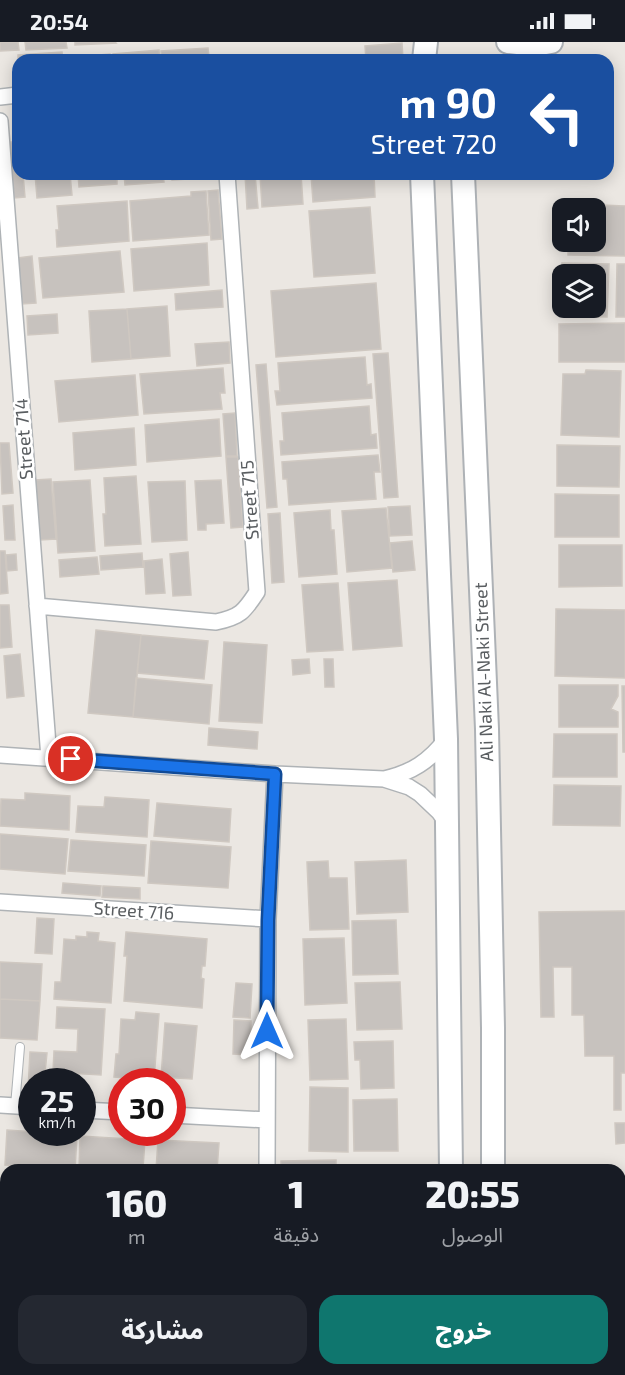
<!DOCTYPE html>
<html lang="ar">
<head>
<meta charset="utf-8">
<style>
  :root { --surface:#171b24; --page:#242831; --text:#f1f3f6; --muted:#9ea1a6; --accent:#0f766e }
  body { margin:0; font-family:"Exo 2","Noto Sans Arabic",sans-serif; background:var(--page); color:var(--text); direction:rtl; height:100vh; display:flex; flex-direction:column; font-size:22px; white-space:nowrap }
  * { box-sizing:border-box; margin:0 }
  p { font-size:20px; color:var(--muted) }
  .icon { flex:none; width:33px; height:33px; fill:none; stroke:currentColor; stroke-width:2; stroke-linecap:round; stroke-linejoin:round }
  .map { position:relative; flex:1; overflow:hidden; direction:ltr }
  .side { position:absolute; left:0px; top:1122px; width:626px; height:212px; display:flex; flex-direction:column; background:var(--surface); border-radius:18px 18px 0 0; box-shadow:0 3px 15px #0003; direction:rtl }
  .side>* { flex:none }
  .hud { position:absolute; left:12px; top:12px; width:602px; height:126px; border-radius:18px; box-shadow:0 3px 15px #0003; direction:rtl; background:#1a4fa0; color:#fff; overflow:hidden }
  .fabs { position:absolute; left:552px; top:156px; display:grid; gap:12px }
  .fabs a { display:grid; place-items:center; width:54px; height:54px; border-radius:12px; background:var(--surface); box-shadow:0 3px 15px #0003; font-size:30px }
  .speed { position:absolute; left:18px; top:1026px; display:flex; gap:12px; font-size:30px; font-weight:700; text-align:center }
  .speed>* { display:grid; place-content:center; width:78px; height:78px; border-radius:50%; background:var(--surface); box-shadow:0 3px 15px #0003; line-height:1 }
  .speed small { font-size:15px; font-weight:400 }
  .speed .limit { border:9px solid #d22; background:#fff; color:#111 }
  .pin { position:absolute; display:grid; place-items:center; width:51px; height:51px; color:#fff; margin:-26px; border:3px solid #fff; border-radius:50%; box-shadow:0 2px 6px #0007 }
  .me { position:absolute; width:66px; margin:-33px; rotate:0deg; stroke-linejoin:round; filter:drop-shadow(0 0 4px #0008) }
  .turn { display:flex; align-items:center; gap:21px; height:126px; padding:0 18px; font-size:27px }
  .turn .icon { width:78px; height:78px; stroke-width:2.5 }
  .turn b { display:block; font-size:42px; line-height:51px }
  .eta { display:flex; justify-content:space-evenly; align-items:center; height:102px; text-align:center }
  .eta b { font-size:36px; font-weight:800; line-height:42px }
  .cta { display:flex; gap:12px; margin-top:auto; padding:12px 18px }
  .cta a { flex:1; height:69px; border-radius:18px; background:var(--accent); color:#fff; font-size:24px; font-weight:800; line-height:69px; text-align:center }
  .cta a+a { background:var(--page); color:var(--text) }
  .status { display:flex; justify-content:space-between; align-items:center; height:42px; padding:0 30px; background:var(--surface); direction:ltr }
  .status svg { height:16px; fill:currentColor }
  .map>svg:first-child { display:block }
</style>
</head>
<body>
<div class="status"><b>20:54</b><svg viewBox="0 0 49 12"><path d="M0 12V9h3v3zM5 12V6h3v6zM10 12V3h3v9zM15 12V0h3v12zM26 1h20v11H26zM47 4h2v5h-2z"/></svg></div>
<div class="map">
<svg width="625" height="1333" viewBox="0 0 625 1333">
  <rect width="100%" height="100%" fill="#ebe7e2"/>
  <path fill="#c7c2be" stroke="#cfc8c1" stroke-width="1.5" fill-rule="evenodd" d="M0,0H18L19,8L0,9Z
    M25,0H66L67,6L26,8Z
    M75,0H115L116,1L75,3Z
    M402,1L403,17L366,18L365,4Z
    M208,6L209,15L162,18L161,9Z
    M159,8L160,18H113V12Z
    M62,10L63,18H18V13Z
    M110,12L111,18H65L64,16Z
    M365,13V18H302Z
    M9,100H18V132H23L25,155L14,156Z
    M35,132H70L72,153L37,156Z
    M78,132H117V142L79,145Z
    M124,132H163L164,140L125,143Z
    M172,132H205V136L172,138Z
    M245,132H255L258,166L247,167Z
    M260,132H301L303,162L262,165Z
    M311,132H374L375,155L313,160Z
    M218,148L222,197L211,198L208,149Z
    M206,149L209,193L133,199L130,159L191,154V150Z
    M127,159L129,199L57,205L56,188H59L57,164Z
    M601,163L625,164V214L568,213V200H596V171L601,172Z
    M370,165L375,231L314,235L309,169Z
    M207,201L209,243L134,249L131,207Z
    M120,209L124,250L43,256L39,216Z
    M32,214L36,261L21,262L18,216Z
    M562,221L609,222L607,275L561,274ZM562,232H596V266H562Z
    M617,222H625V275H616Z
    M376,241L381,307L276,315L271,249Z
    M222,248L223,265L176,268L175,252Z
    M167,264L170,314L131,317L127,267Z
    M127,267L131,317L92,320L89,269Z
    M57,272L58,291L28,293L27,274Z
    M625,281V320H559V282Z
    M229,300L230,321L197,324L195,302Z
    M388,311L398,455L384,456L373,312Z
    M365,315L367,343L371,342L372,356L277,363L275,349H280L278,321Z
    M266,322L277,465L267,466L256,323Z
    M223,326L225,351H220L222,367L144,372L140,332Z
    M586,328L621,329L619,395L561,393L563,332H585Z
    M135,333L138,373L59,380L55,339Z
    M369,364L371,393L376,392L377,406L281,413L280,399H284L282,371Z
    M235,371L237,414H226L223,372Z
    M219,377L221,414L147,420L145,383Z
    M134,386L136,423L75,428L73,391Z
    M0,401H9L13,451L2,452Z
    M557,403L620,404L619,445L557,444Z
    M378,413L380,430H374L376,457L289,463L287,437H283L282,420Z
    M226,415H238L243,485L231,486Z
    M136,434L141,502L105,504L103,472H106L104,436Z
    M51,437L56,497L40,498L35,438Z
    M90,438L95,509L58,511L53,440Z
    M221,438L224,481L206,482V488H198L195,439Z
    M185,439L187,498L152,500L148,440Z
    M555,452L619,453V495H555Z
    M13,463L15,498H5L3,464Z
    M410,464L412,493L390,494L388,465Z
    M386,466L392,526L347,530L342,469Z
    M330,468L331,488H334L337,532L299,535L294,471Z
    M280,471L284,540L272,541L268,472Z
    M412,499L415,528L393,530L390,501Z
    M559,503H622V544L559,545Z
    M0,509H5L8,551L0,552Z
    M188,510L191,553L173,554L170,512Z
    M142,511L143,525L101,528L100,514Z
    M16,512L17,528L7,529L6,513Z
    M97,515L99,532L60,535L59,518Z
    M162,517L165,551L146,552L144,519Z
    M397,538L402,604L353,608L348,541Z
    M338,541L343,608L307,610L302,543Z
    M0,563H9L12,605L0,606Z
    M556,567L625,568V636L555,634Z
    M96,588L141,593L133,675L88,671Z
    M141,593L208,599L204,637L137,631Z
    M224,600L267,603L262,681L219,679Z
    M20,612L24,654L7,656L4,614Z
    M309,617L310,631L293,633L292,618Z
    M324,617H333L334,645H325Z
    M136,636L212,643L209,682L133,675Z
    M559,643H618V654L611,667L618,670V685H559Z
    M622,644H625V710H623Z
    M209,686L258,690L257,707L208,703Z
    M554,692H617V735H553Z
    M554,743L621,744L620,784L553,783Z
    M25,751L70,754L69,788L0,784L1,757L25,758Z
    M105,755L149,758L147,795L76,790L78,764L104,765Z
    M157,761L231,767L229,800L154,794Z
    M0,792L68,797L65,832L0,827Z
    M71,798L146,803L144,834L68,829Z
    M151,799L231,805L228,846L148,841Z
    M406,818L408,870L357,872L355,820Z
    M328,819L329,836H347L349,887L310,888L307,820Z
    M63,841L101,844L100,854L62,851Z
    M103,844L140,846V857L102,855Z
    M625,869V1031H621V1068H614V1014H585L584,973H572V925H553L554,975H541L539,870Z
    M37,876L54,877L52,912L35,911Z
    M396,878L398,932L353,933L352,879Z
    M87,890L99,891L98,899L115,901L111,961L54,957L55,940H61L64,897L76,898V894L87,895Z
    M126,890L207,897L205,924H202L201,936L204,937L202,966L124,959L127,914H124Z
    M344,896L347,961L305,963L303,897Z
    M0,920L42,922L40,959L0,957Z
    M400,940L402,987L357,988L355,941Z
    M236,941L252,942L250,976L233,975Z
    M0,957L40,959L37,998L0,996Z
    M57,965L105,967L101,1033L53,1030L54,1009L77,1010L78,987L56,986Z
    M136,970L159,972L154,1038L114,1035L116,1012H119L121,977L135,978Z
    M346,977L348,1037L310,1038L308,978Z
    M234,978L251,979L250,1013L233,1012Z
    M165,981L197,984L192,1037L161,1035Z
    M393,999L394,1046L361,1047L360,1018H355L354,1000Z
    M30,1010L47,1011L44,1040H32V1048H28Z
    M310,1045L348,1046V1110L309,1109Z
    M397,1057L398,1109H354L353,1058Z
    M615,1081H625V1101L616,1102Z
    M7,1088L77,1093L75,1128H17V1124L5,1123Z
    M80,1094L145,1098L143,1126H147V1128H79Z
    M158,1098L219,1101L217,1128H156Z
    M336,1118V1128H281V1119Z
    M4,1144H6V1197H0Z
    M0,1254H4L3,1290H0Z"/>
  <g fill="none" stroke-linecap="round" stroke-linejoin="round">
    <g stroke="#afb3b6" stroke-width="10">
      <path id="lane" d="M15,1064L20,1005"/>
    </g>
    <g stroke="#afb3b6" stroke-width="18">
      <path id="street" d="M0,55L18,53
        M0,79L49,716
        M37,564L216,580C240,575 244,570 257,550L227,132
        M0,713L275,732L384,737L409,745L420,752L439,770L447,781
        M384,737C411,731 430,719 446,697
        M0,860L268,877L267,1128
        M268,877L275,732
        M0,1063L32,1065
        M82,1068L122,1070
        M172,1073L267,1078
        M0,1226L6,1227"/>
    </g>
    <g stroke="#aeb2b6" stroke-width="26">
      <path id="secondary" d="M508,0L535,3L551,0
        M424,18L426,0
        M422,132L446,697L451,1128
        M463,132L487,687L493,986V1128
        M516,1328L524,1333
        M406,1333L413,1328"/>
    </g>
    <path stroke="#9ec6a1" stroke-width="4" stroke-dasharray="6 3" stroke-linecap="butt" d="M266,1333V1328"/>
    <use href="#lane" stroke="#fff" stroke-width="8"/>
    <use href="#street" stroke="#fff" stroke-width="15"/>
    <use href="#secondary" stroke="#fff" stroke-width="22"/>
  </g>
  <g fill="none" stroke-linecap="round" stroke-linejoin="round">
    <g stroke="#114b97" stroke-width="15">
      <path id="route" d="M71,717L275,732L268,878L267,989"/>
    </g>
    <use href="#route" stroke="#1a73e8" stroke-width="10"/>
  </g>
  <g text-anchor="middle" stroke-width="5" stroke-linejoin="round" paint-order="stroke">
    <g font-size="18" fill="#5a5e61" stroke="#fff">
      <text transform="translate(24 397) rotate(-94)" y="6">Street 714</text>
      <text transform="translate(250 458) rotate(-94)" y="6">Street 715</text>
      <text transform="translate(484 630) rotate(-92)" y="6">Ali Naki Al-Naki Street</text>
      <text transform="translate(134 869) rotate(4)" y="6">Street 716</text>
    </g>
  </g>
</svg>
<div class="fabs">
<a><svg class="icon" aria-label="sound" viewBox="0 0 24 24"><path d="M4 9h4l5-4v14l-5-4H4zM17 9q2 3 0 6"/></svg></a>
<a><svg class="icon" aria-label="layers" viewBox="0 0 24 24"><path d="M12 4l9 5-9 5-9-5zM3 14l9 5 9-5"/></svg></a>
</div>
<div class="speed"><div>25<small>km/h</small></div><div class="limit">30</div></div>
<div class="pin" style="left:71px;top:717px;background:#d93025"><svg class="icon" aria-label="arrive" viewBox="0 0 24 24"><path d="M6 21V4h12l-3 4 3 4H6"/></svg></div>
<svg class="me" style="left:267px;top:989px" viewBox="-20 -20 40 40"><path d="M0-17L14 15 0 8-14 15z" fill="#1a73e8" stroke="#fff" stroke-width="4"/></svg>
<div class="hud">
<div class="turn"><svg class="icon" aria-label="left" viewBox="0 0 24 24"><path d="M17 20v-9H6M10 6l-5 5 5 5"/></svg><div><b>90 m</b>Street 720</div></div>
</div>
<section class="side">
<div class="eta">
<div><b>20:55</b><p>الوصول</p></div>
<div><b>1</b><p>دقيقة</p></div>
<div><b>160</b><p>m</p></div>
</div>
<div class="cta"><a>خروج</a><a>مشاركة</a></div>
</section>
</div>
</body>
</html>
